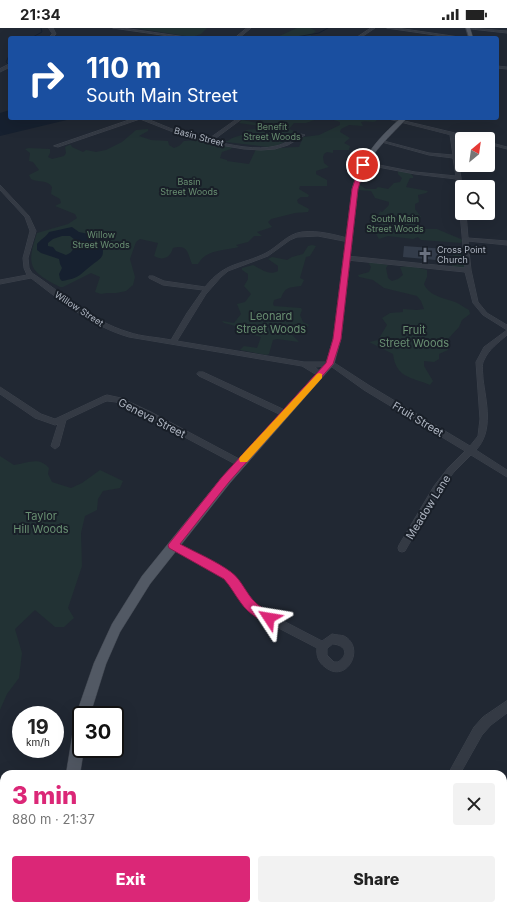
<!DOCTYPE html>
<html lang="en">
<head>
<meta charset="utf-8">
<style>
  :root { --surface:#fff; --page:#f2f2f2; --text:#222; --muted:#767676; --accent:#db2777 }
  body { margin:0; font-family:Inter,sans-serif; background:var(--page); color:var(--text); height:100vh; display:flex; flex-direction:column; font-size:15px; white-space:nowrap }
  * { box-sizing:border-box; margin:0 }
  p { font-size:13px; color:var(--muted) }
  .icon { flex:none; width:22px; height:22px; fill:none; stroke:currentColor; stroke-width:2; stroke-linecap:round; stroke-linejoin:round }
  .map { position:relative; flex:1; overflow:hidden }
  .panel { position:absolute; left:0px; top:742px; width:507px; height:140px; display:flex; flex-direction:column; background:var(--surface); border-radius:12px 12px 0 0; box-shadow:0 4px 16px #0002 }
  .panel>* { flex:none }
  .top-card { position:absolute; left:8px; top:8px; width:491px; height:84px; border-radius:4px; box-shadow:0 4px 16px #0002; background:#1a4fa0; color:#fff; overflow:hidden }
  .needle { width:26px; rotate:29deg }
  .fabs { position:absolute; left:455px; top:104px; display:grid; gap:8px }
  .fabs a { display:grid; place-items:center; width:40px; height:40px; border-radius:4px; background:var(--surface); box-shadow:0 4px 16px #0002; font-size:20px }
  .speed { position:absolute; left:12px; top:678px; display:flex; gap:8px; font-size:20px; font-weight:700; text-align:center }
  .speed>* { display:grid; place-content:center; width:52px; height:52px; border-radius:50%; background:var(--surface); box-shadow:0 4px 16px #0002; line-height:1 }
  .speed small { font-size:10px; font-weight:400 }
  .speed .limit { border:2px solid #111; border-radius:6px; background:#fff; color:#111 }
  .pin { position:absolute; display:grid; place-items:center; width:34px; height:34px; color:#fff; margin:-17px; border:2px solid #fff; border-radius:50%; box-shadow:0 1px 4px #0007 }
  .me { position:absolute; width:44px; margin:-22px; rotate:303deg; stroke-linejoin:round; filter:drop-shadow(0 0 3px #0008) }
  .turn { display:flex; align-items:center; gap:14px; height:84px; padding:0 12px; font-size:18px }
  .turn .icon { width:52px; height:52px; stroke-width:2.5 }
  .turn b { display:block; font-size:28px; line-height:34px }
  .round { display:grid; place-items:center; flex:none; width:42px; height:42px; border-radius:4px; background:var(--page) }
  .head { display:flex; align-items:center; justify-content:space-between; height:68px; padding:0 12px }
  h1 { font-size:24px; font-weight:800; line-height:30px; color:var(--accent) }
  .action { display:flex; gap:8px; margin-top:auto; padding:8px 12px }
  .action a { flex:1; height:46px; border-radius:4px; background:var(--accent); color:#fff; font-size:16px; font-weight:800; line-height:46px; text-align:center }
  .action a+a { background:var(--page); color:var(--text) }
  .status { display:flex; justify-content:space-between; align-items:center; height:28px; padding:0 20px; background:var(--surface); direction:ltr }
  .status svg { height:11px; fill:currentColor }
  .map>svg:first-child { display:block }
</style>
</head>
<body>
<div class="status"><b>21:34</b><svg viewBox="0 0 49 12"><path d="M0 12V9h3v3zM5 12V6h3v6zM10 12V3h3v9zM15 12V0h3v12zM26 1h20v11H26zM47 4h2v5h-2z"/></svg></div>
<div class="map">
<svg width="507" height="882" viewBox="0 0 507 882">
  <rect width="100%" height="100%" fill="#212833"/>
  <path fill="#223234" d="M135,0H207L201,6L192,9Z
    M297,0H310L316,3L308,10H275Z
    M265,90H320L306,95H294L289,101L297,104L299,107L276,118L268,119L217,113H228C233,107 243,110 246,102L257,101L259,98L239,95L242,92L258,95Z
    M327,90H374L377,93C371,95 366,92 361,94L363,98L349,97L341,101L340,104L350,110L344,115L350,118L349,122H333V125L327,124L324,126L323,129L324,135L329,139L316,143V146L327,152V158H300L299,161L309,167L308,169H301L297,172L298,175L309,181L308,184L295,185L271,191L268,194L272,199L257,204L262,208H254L248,214L236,217L239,219C224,223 206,221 198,236H192C187,224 188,216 173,220C170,230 163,233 154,228L158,215L140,211L136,214L130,231L135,249L133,257L126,263L116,265H107L101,266L95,264L100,249L91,245L63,259H60C29,243 26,238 37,205L68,196L77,190L75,186L55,178L61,175L60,171L51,166L52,159C47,151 38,155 31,151L29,147L39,142L33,134L29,133L30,125L25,121L29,120L50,121V125L48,129L52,131L64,128L66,125L65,119L69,117H71L72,119L83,124L86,122L96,124L106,122L122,114L136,102L148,101V103L139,108L151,112L168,113L169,117L174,120L179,118L184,113L198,112L232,119L231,121L222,124L220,130L227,132V133L249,136L256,121C270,122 284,119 299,119L303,109L319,107L340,97V94Z
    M398,143L410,145L413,148V150H410L406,159L428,163L426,165L418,167L419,174L415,176V181L421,189L416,191L420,201H437L463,212L461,215L421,212L418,209L413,211L388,208L379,211L376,206L367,204L366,202L382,196V193L378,188L380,183L382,184L389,177V174L375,170L371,163L358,162L360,157L366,161H376L378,159L388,161L394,155L400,154L402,150L398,146Z
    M312,217L316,218L310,228L306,229L300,250L304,252L301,258C289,260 286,258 281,270L274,272L273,276L274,278L301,280L302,282L300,287L303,294L309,297L307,300L300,301L291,306L299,314L277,311L273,312L269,326L266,327L240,322L244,318L257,320L261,309L253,307L251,302L224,295L222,293L234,295L241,286L237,276L245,274L251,266L244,258L248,251V246L242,242V240L253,237C261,241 269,248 278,243V238L268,231L272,229L287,232L292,229L303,226L308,218Z
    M454,219H464L465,241L452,240Z
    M370,234L388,237L386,240L388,250L392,253L398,251L403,247L400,239L411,238L427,242V249L424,256C429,268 444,270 455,274C460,276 465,280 469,282L470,286L462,292L459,299L448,311L449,316L448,322L439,326V331L434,334L424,333V338L433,353L430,357C411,349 396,350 393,326L369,314L378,312L387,297L382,290L390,285L403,284V281L417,282L424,281L421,273L417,268L384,260L373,252L359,249L358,247L369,244L371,239L369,236Z
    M0,428L14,437C27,435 39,428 49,440L48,446L52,454L71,460L82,455L100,442L123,453L120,460L103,463L98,471L97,482L85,488L81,505L82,538L68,580L74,590L64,599H55L35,582L15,601L22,625L19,650L7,666L0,682Z"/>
  <path fill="#16202f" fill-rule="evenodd" d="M10,82V90H75L0,108V85Z
    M72,199L79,204L103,209C102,214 104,226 102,228C100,232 95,234 92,237C79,247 80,250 62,253L60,251L59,246L62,240L60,236L59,231L41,225L37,222V216C41,211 46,209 49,204ZM62,208H70L75,212C74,219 74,224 66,227L56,223L53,219L48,218V215L53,211Z"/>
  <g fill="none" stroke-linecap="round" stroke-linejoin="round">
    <path stroke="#16202f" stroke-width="1" d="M31,10L42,4L41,0
      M290,10L319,5L328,0
      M8,36L6,34L10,26"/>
  </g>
  <path fill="#333c4a" d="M404,218L446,221L447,233L403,229Z"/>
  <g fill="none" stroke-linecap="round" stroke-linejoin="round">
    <g stroke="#3d434d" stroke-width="1">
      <path id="minor" d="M49,0H53L56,6L52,10H48L52,6Z
        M113,0H123L193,10H183Z
        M247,0H251L239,10H235Z
        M371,0H375L360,10H356Z
        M387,0H397L466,10H456Z
        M469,0L507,3V5L471,1Z
        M10,36V39L0,44V41Z
        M497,38L507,39V41L497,40Z
        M135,90H145L172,101L207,112L238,90H243L212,113C232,117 256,123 276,118C285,116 293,110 301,106L305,107L288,117L275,121L261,122L244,121L226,118L186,109L140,91L58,119L54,118Z
        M385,90H392L476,110V111H468L454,108L461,150L462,175L459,173L456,151L415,146L362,136V135L364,134L415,144L456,148L453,130L429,127L378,113L380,112L429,125L453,127L450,107Z
        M488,114L507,119V121L488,116Z
        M0,157L29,188L36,203L28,230L29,240L32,245C64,266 91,293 128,304C142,309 157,309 171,312L187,285L203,262L163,257L149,250V248H153L164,253L205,259C226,233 240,238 266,225C279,218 287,206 302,204C318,202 336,207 351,211V213L349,214L318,208L297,209L290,212L268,228L228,243L221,249L206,266L177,313L304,334H333L370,358L470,418L478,408L480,391L476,334L484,319L507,302L483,287L473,275L465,244L347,232L344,230L347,228L465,240L460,185L462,184V185H466L468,210L507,213V217L468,213L471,242L478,274L487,285L507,297V307C498,315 489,321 484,332C481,337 483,345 483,351C486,374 494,403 476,422L507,442V449L471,427L454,444L440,462L405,523L402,524L399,523L398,520L399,517L434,458L448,440L465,423L364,362L332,339L329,338L315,339L324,347L320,349L302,338L129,309C91,298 61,273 31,250L0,256V252L27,247L24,240L23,230L30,203L25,189L0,162Z
        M199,344H203L287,383L288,385L284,388L281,387L199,348L197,346Z
        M0,359L41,386L55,391L104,368L107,367L121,370L151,384L243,433L244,435L243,437H237L145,388L116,374L107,373L104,374L66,392L59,418L55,421L51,418L58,396L55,397L35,390L0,366Z
        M173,513L231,545L250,571L270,586L322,613L332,606C336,607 341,607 344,608C366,619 347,657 325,639C319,635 316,628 317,620L263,592L244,577L225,551L170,520L169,517L170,514ZM333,616C346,617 349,627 338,634H334L327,627V621Z
        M507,673V685L491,697L482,707L460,746H448L474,699L483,689Z
        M312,878H325L324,882H311Z
        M468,878H484L485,882H469Z"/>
    </g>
    <g stroke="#3d434d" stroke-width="1">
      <path id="major" d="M466,0H470L473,10H469Z
        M401,90H407C384,115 367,126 358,161L341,311L334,336L230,455L150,556L120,604L106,636L90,687H81V721H84L80,746H66L74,697L78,691L76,687L94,635L112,596L142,548L222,449L326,335L333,311L352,161C360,131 378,110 401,90Z
        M53,878H69V882H53Z"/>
    </g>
    <use href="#minor" fill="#343a44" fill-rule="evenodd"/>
    <use href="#major" fill="#525964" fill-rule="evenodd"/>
  </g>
  <path fill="#db2777" stroke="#8e194d" d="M363,135L365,137L358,161L341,311L333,336L229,454L180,516C197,525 216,533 231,544C242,552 246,566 256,575C262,581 271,583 275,590L273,594L269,596C259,592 247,584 241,575C235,567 231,559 224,551L169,520L168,517L222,449L326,335L333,311L352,161L360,137Z"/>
  <path fill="#f59e0b" d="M319,345L322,346V350L247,434H240L239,431L240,429L317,346Z"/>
  <defs>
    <g id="church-bare" transform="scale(1.2)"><path d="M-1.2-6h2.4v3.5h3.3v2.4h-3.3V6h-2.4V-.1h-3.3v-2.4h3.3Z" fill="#6b7280" stroke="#191f28" stroke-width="2.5" paint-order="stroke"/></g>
  </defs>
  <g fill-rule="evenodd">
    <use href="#church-bare" x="425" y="227"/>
  </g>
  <g text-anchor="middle" stroke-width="4" stroke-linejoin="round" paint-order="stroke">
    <g font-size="9" fill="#688e71" stroke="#191f28">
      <text x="272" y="102">Benefit<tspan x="272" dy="10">Street Woods</tspan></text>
      <text x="189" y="157">Basin<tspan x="189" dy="10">Street Woods</tspan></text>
      <text x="395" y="194">South Main<tspan x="395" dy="10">Street Woods</tspan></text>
      <text x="101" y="210">Willow<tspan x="101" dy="10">Street Woods</tspan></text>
    </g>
    <g font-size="9" fill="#aeb5c1" stroke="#191f28">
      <text transform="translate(199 109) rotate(15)" y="3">Basin Street</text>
      <text transform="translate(79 281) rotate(33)" y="3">Willow Street</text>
    </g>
    <g font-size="9" fill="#aeb5c1" stroke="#191f28" text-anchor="start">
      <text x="437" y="225">Cross Point<tspan x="437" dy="10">Church</tspan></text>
    </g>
    <g font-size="11" fill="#688e71" stroke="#191f28">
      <text x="271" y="292">Leonard<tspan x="271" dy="13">Street Woods</tspan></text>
      <text x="414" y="306">Fruit<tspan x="414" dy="13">Street Woods</tspan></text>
      <text x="41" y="492">Taylor<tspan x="41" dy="13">Hill Woods</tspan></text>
    </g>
    <g font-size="11" fill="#aeb5c1" stroke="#191f28">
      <text transform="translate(152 390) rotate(27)" y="4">Geneva Street</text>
      <text transform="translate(418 391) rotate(31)" y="4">Fruit Street</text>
      <text transform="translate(428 479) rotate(-58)" y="4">Meadow Lane</text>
    </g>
  </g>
</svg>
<div class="fabs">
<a><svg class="needle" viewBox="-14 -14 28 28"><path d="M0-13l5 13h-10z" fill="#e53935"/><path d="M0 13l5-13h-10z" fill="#767676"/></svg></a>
<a><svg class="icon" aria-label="search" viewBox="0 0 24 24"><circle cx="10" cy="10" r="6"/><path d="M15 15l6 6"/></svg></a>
</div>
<div class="speed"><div>19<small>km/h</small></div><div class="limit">30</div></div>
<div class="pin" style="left:363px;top:137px;background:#d93025"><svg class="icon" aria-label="arrive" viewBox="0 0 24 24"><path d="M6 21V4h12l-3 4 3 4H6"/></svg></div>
<svg class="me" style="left:269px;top:590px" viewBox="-20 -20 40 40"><path d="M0-17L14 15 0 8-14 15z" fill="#db2777" stroke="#fff" stroke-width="4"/></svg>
<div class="top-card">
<div class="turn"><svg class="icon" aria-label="right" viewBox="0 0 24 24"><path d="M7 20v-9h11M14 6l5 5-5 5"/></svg><div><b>110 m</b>South Main Street</div></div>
</div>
<section class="panel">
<div class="head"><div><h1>3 min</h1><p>880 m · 21:37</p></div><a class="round"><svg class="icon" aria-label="close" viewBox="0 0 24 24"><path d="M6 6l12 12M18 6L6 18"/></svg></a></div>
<div class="action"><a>Exit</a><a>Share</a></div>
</section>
</div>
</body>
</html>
